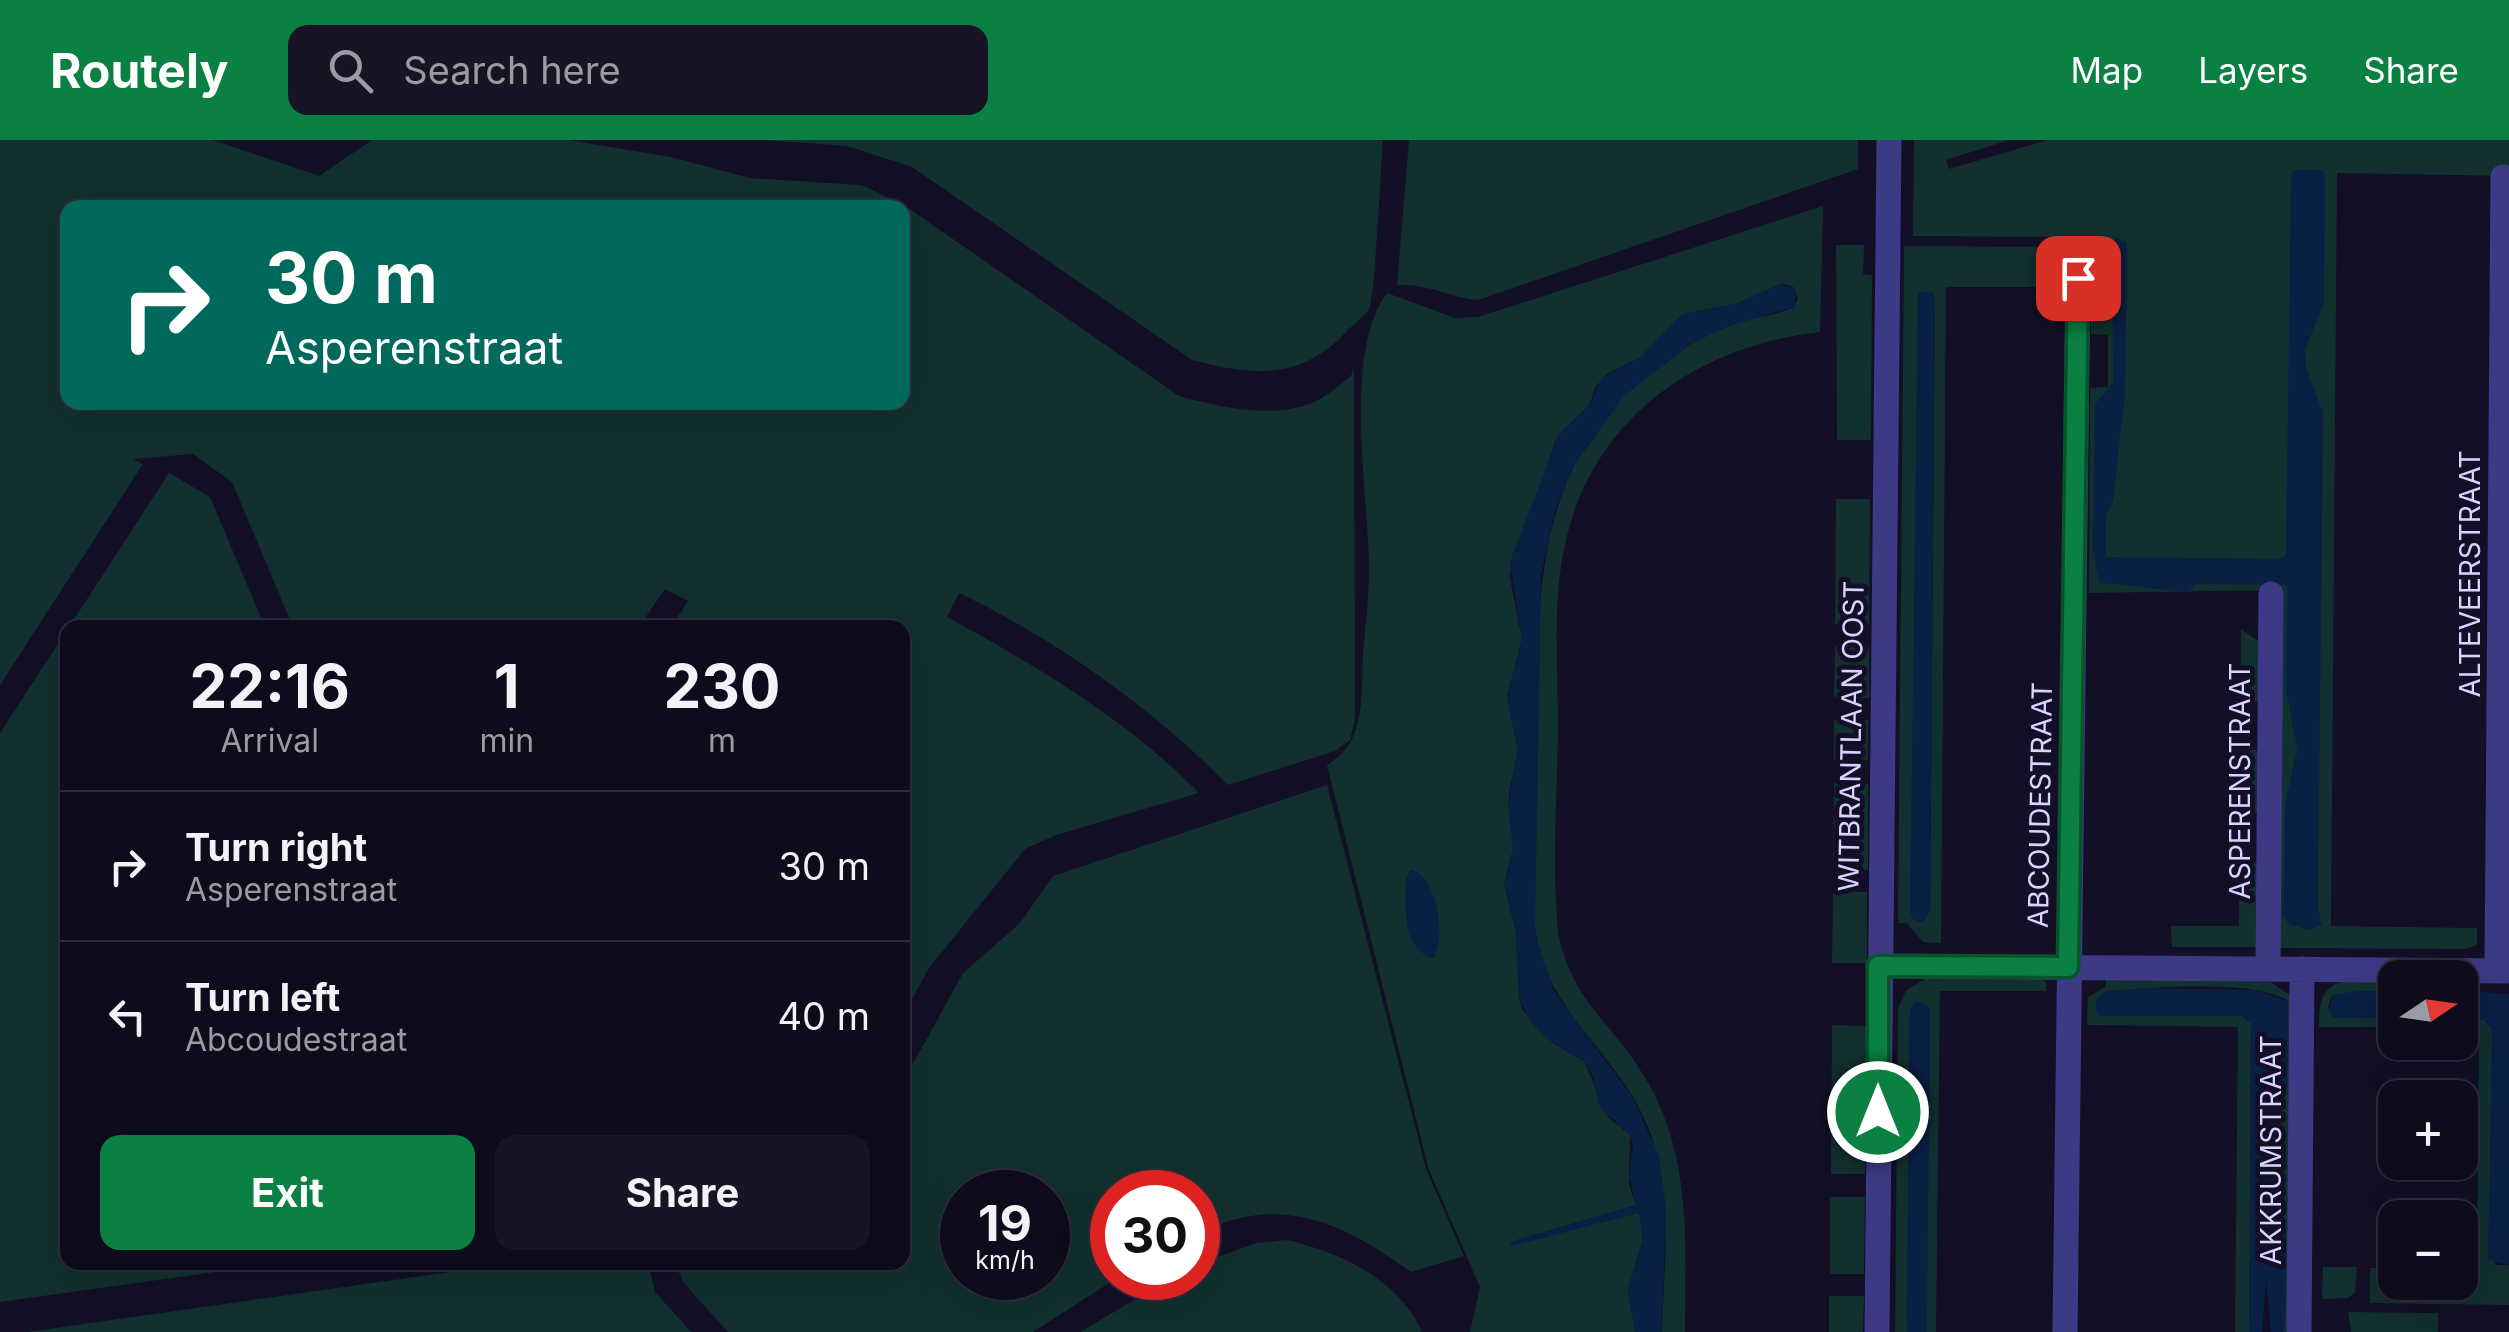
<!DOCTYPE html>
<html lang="en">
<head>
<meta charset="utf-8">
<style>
  :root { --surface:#0e0b1c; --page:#171425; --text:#f1f3f6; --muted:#9b9ba3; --line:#2e2b3b; --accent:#0b8043 }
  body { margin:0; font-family:Inter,sans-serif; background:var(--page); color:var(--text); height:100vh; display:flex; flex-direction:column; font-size:38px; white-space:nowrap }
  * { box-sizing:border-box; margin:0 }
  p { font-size:32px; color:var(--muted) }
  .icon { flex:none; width:55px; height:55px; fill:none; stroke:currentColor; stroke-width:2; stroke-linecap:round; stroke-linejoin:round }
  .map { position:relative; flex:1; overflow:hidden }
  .details { position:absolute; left:60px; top:480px; width:850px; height:650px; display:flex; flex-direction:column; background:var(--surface); border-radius:20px; box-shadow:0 10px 40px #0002,0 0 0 2px var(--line) }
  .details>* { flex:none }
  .banner { position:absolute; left:60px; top:60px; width:850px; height:210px; border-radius:20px; box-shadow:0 10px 40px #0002,0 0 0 2px var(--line); background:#00695c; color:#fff; overflow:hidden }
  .needle { width:65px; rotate:77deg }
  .fabs { position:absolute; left:2378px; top:820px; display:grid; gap:20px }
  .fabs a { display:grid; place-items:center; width:100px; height:100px; border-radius:20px; background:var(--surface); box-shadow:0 10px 40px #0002,0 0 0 2px var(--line); font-size:50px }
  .speed { position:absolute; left:940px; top:1030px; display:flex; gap:20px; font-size:50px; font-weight:700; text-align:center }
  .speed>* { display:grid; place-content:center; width:130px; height:130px; border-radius:50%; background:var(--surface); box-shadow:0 10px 40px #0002,0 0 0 2px var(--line); line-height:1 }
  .speed small { font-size:25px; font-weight:400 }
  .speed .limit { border:15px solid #d22; background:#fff; color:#111 }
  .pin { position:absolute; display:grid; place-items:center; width:85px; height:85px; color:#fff; margin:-42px; border-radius:20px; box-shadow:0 5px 15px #0006 }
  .me { position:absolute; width:110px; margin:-55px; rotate:0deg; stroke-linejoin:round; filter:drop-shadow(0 0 8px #0008) }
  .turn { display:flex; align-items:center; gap:35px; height:210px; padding:0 40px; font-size:45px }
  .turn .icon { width:130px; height:130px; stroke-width:2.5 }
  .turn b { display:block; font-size:70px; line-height:85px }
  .eta { display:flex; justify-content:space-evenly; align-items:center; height:170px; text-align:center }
  .eta b { font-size:60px; font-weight:700; line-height:70px }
  .primary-button { display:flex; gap:20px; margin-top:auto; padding:20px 40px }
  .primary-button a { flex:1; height:115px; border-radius:20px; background:var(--accent); color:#fff; font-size:40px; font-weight:700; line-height:115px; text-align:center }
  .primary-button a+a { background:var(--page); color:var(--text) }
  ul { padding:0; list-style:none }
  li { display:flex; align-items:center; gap:30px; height:150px; padding:0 40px; border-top:2px solid var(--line) }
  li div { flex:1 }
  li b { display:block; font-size:38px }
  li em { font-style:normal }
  header { display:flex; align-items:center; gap:60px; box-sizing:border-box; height:140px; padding:0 50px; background:var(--accent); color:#fff }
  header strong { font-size:48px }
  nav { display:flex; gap:55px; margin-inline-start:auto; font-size:35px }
  .search { width:700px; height:90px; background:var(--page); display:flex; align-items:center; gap:25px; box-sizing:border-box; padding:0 35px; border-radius:20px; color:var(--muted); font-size:38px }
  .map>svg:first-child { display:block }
</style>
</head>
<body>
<header>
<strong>Routely</strong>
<div class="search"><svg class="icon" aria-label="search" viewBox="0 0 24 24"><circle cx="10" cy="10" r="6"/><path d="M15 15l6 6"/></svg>Search here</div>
<nav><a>Map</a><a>Layers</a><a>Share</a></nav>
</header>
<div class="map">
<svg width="2509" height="1192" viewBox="0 0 2509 1192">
  <rect width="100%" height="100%" fill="#130f26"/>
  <path fill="#12302f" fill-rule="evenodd" d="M0,0H213L319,36L372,0H568L671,17L750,38L861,45L904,65L1179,256C1220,267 1270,279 1312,263C1325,258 1339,245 1351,236L1354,226L1355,580L1350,600L1335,611L1228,645C1153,568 1055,499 959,453L947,477C1035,525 1129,581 1199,653L1056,695L1025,709L929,828L903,876L902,488L671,487L688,461L665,449L639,487H293L232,342L193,314L133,319L143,324L0,545ZM68,68H902V262H68Z
    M765,0H1383C1381,24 1375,158 1369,169C1364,177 1354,184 1347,191C1301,241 1253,236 1192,220L912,27L847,6Z
    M1409,0H1858V29L1478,160C1447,157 1432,144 1397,145Z
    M1914,0H2009L1946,20L1949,29L2048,0H2509V36L2337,33L2331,786L2477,788V805L2465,809L2278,808L2281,450L2089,453L2090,248L2108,247V195L2091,194V133L2065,132L2064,97L1913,96Z
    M1823,66L1820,192C1690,207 1584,285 1562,420C1553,475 1558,533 1558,588C1557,655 1552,726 1558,793C1574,865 1610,879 1644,936C1693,1016 1685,1102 1685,1192H1662C1664,1127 1673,1058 1651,995C1622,911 1540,874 1534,777C1536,714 1537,651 1537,587C1537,447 1536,314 1662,223C1687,205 1714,190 1743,181C1760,176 1779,175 1794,167L1798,159L1793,147L1784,144L1735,164L1683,174L1641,217L1606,235L1595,248L1590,264L1555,302L1537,359L1513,414L1510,438L1522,499L1507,556L1518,611L1509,653L1513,709L1504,744L1516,792L1519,858L1522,869L1552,902L1584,921L1608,977L1630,995L1629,1045L1636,1065L1510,1102L1639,1073L1643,1099L1628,1150L1635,1192H1470L1480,1147L1429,1030L1327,625C1367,603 1361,554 1363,515C1365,487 1369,459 1369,431C1369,357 1342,212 1387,153L1455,178L1478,177ZM1407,735L1435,776V817H1428L1409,793Z
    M1836,105H1864L1863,134L1872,135L1871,300H1837Z
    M1904,106L2055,107L2052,147H1946L1941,803L1923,802L1907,783H1898ZM1918,152L1933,153L1935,163L1930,771L1923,782H1917Z
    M169,333L210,357L265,487H69Z
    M1836,359H1870L1869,485L1835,484Z
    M2241,489L2261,503L2260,561L2241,565Z
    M67,490L68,1122L280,1123L0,1162V593Z
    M1835,507H1869V558L1834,557Z
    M1834,580H1868V620H1834Z
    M2240,600L2260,613L2261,668L2253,675H2240Z
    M1834,643L1868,644V730L1833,729Z
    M1327,645L1426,1029L1464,1116L1411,1132C1343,1083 1280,1052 1198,1094V1052H1112V1138H1117L1033,1192H728L683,1142L675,1123L902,1122L903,942L963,833L1020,783L1053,736ZM962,1052H1048V1138H962Z
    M2239,710L2259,725L2261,807H2172L2171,786H2239Z
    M1833,751L1867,752V823H1832Z
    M1927,838L2041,840L2046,842V851H1940L1936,1192H1927L1911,867L1907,1192H1895L1898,869L1906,850Z
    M2106,840L2269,841L2290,855V1192H2284L2286,1098L2269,1032L2287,943L2288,861C2250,838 2149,848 2104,852L2242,876L2251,883L2249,1192H2235L2238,887L2087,885L2088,857L2105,847Z
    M2345,841L2395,842V851L2332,855L2328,867L2334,878H2395V887H2319C2319,864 2320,847 2345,841Z
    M2460,879L2484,880L2492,888L2495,1125H2509V1165L2370,1163V1128H2395V1142H2460V1128H2477L2479,889L2460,888Z
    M1832,885L1866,886L1865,1034H1831Z
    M1830,1057H1865L1864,1134H1830Z
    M1287,1100C1339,1112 1399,1139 1422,1192H1080L1171,1138H1198V1124L1256,1103Z
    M514,1123H648L655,1152L691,1192H27Z
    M2323,1127H2357L2355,1153L2348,1158L2322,1159Z
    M1829,1156H1864L1863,1192H1829Z
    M2348,1172L2438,1173V1192H2351Z"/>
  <path fill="#0a1f44" d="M2294,30H2322L2325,35L2324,163L2305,209L2306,228L2323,273L2318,767L2322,785L2310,790L2289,784L2283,776L2285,665L2297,609L2286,549L2287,445L2196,444L2189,451C2158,451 2130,444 2099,443L2093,412L2095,264L2113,243L2112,104L2116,98L2127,103L2125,253L2113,361L2106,374V417L2278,419L2286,415L2291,35Z
    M1780,144L1796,150L1794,167L1729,186L1694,202L1625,255L1572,328L1555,370L1541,435L1535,793L1553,850L1632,956L1659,1016L1666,1068L1662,1192H1635L1628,1150L1643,1099L1639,1073L1511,1106L1510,1102L1636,1065L1629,1034L1633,1007L1630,995L1600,968L1593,936L1584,921L1543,895L1528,878L1519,858L1516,792L1504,744L1513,709L1508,663L1518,611L1507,556L1522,499L1510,422L1559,294L1590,264L1602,238L1641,217L1683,174L1735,164Z
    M1918,152L1933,153L1935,163L1930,771L1923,782L1913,780L1910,770Z
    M1411,730C1437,734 1448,805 1432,818C1400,806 1406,765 1406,738Z
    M2142,848L2255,850L2288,861L2287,943L2269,1032L2286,1098L2284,1192H2271L2266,1139L2262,1192H2249L2251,883L2242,876H2100L2096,872V860L2104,852Z
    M2460,850L2509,854V1125L2488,1120L2492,888L2484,880L2460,879Z
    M2358,851H2395V878H2334L2329,872L2332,855Z
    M1917,861L1930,868L1927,1192H1907L1909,881L1911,867Z"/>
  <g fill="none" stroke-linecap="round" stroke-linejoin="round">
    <path stroke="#3d3a85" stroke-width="25" d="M1878,826L2509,831
      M2268,829L2271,454
      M2497,830L2503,37
      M1877,1192L1889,0
      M2065,1192L2078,138
      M2299,1192L2302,829"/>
  </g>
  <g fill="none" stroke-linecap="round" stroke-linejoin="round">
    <g stroke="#07532c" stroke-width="25">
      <path id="route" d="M1878,972V826L2068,827L2078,138"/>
    </g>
    <use href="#route" stroke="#0b8043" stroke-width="18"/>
  </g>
  <g text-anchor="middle" stroke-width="10" stroke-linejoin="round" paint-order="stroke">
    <g font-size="28" fill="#d9d4ff" stroke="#130f26">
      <text transform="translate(2470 434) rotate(-90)" y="10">ALTEVEERSTRAAT</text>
      <text transform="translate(1851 596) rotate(-89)" y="10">WITBRANTLAAN OOST</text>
      <text transform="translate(2240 641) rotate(-90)" y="10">ASPERENSTRAAT</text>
      <text transform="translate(2040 665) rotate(-89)" y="10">ABCOUDESTRAAT</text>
      <text transform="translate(2271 1010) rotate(-90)" y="10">AKKRUMSTRAAT</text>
    </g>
  </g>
</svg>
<div class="fabs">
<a><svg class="needle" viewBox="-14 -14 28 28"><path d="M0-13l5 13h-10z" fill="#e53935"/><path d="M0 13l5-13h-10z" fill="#9b9ba3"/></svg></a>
<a>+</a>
<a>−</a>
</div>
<div class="speed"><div>19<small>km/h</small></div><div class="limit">30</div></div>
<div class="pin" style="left:2078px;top:138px;background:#d93025"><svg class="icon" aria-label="arrive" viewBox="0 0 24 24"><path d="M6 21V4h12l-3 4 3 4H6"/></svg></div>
<svg class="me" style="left:1878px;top:972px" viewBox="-20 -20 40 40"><circle r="17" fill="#0b8043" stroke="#fff" stroke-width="3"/><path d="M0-11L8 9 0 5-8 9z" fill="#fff"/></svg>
<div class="banner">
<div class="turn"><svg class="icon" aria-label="right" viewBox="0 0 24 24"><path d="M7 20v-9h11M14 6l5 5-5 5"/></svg><div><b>30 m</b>Asperenstraat</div></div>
</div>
<section class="details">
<div class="eta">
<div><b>22:16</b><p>Arrival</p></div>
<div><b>1</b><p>min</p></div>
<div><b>230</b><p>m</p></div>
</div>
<ul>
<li><svg class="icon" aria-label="right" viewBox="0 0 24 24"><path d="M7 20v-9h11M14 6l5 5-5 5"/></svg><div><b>Turn right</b><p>Asperenstraat</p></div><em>30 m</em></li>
<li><svg class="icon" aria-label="left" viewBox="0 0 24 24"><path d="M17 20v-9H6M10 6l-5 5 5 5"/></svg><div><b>Turn left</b><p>Abcoudestraat</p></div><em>40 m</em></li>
</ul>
<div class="primary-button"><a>Exit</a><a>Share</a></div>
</section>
</div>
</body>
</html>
